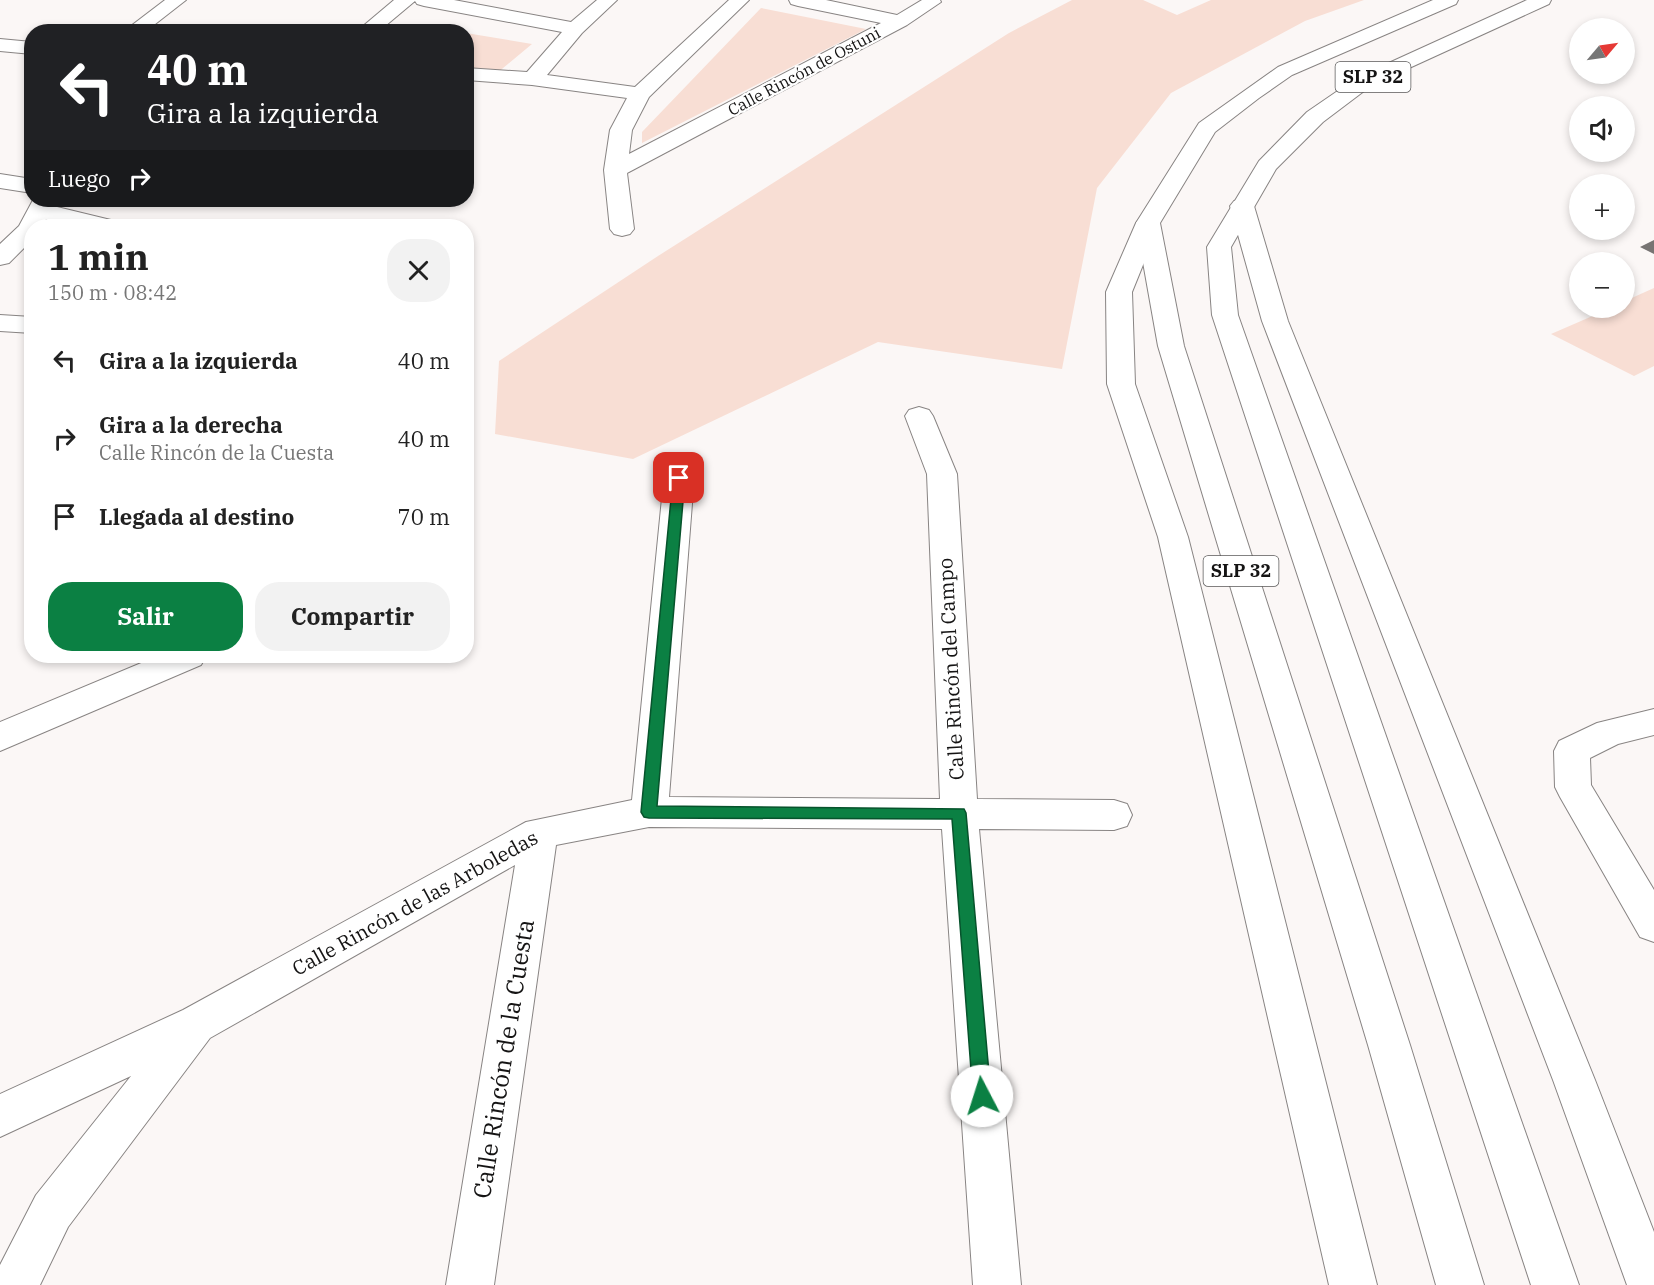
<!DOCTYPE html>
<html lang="es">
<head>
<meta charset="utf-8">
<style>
  :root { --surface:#fff; --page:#f2f2f2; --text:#222; --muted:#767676; --accent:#0b8043 }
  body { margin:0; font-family:"IBM Plex Serif",serif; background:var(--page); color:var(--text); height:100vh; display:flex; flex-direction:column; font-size:22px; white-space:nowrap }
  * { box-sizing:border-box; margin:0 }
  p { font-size:20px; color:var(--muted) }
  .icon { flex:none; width:33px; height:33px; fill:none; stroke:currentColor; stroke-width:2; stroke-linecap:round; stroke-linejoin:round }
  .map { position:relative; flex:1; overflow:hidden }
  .details { position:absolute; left:24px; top:219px; width:450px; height:444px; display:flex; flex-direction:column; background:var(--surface); border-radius:24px; box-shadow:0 3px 9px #0003 }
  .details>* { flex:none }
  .top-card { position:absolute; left:24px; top:24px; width:450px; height:183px; border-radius:24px; box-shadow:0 3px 9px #0003; background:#202124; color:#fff; overflow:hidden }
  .needle { width:39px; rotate:61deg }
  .controls { position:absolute; left:1569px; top:18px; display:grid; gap:12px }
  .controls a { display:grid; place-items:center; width:66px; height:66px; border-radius:50%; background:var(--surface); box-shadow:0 3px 9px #0003; font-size:30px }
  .pin { position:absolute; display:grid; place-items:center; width:51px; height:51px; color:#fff; margin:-26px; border-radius:12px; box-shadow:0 3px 9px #0006 }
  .me { position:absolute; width:66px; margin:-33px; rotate:355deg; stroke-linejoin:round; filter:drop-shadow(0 0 4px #0008) }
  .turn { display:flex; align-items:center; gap:21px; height:126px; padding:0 24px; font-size:27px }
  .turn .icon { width:78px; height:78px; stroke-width:2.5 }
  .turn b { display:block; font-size:42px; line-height:51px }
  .then { display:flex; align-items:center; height:57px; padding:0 24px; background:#0003; gap:12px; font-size:22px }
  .round { display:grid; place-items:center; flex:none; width:63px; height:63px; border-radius:24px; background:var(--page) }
  .overview { display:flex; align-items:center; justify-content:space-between; height:102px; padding:0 24px }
  h1 { font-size:36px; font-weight:700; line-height:45px }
  .cta { display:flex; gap:12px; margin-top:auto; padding:12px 24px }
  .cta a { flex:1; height:69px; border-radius:24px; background:var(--accent); color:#fff; font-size:24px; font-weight:700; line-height:69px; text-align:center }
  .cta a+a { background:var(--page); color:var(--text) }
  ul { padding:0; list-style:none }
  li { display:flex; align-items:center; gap:18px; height:78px; padding:0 24px }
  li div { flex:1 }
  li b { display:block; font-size:22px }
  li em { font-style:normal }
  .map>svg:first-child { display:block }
</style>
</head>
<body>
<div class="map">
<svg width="1654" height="1285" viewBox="0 0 1654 1285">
  <rect width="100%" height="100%" fill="#fbf7f6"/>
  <path fill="#f8ded4" d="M1072,0H1143L1177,15L1211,0H1364L1305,21L1171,93L1097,188L1062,369L878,342L633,459L495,434L499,361L658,256L1009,33Z
    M761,8L866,29L642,143V132Z
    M466,33L532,44L496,74L467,72Z
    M1654,288V366L1634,376L1551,334L1611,308H1624L1625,301Z"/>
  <path fill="#777473" d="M1654,240V254L1640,247Z"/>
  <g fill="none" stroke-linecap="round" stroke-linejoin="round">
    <g stroke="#888483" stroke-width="2">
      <path id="minor" d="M165,0H186L145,32H123Z
        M394,0H454L571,22L597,0H617L582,33L547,75L635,87L729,0H749L649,97L632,130L629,154L881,23L798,6L791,4L789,0H826L897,15L922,0H940L941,2L907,25L627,173L634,229L630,234L622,236L614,234L610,229L604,170L610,130L627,98L532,85L466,80V68L527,72L562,32L424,6L417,4L415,1L378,32H356Z
        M0,39L32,42V54L0,51Z
        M0,174L32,179V193L0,188Z
        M1242,199L1250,201L1254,206L1288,321L1595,1080L1654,1232V1285H1627L1553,1080L1262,321L1230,206L1234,201Z
        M33,200H55L53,206L115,221L119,226H79L46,219L42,226H32V240L9,263L0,265V244L19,226Z
        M1148,216L1156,218L1160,223L1132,292L1135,384L1188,537L1377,1285H1329L1158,537L1107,384L1106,292L1136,223L1140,218Z
        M0,315L32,317V333L0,331Z
        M919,407L929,410L933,416L957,474L977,799L1114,800L1127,804L1132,815L1127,826L1114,830L979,829L1021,1285H973L942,829L649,827L556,845L494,1285H446L515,865L210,1038L68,1227L40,1285H0V1265L36,1195L131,1076L0,1137V1094L183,1010L526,822L632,800L664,478L669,471L679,468L689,471L694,478L669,797L940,799L927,474L905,416L909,410Z
        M158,656H206L201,665L0,751V722Z
        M1654,709V735L1618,744L1590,758L1591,785L1654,890V942L1640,937L1560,797L1555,787L1554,751L1559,741L1597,723Z"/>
    </g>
    <g stroke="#888483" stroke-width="2">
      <path id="major" d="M1433,0H1458L1456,4L1292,75L1259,98L1215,132L1160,223L1184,346L1410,1045L1484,1285H1436L1368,1045L1158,346L1136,223L1199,123L1278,67Z
        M1527,0H1551L1549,4L1372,85L1323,122L1276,169L1231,247L1238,315L1579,1285H1531L1212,315L1207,247L1259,161L1307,112L1358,77Z"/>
    </g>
    <use href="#minor" fill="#fff" fill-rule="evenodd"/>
    <use href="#major" fill="#fff" fill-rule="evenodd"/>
  </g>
  <path fill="#0b8043" stroke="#07532c" stroke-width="1.5" d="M679,474L685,478L657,806L964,809L966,813L991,1096L988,1102L982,1105L975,1102L973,1096L952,819L649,818L644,817L641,812L673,478Z"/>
  <g text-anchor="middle" stroke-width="4.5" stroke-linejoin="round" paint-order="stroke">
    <g font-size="16" fill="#151414" stroke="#fff">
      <text transform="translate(804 71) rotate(-28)" y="6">Calle Rincón de Ostuni</text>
    </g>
    <g fill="#fff" stroke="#5b5a5a" stroke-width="1.5">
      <rect x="1335.5" y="62" width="75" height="30" rx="4.5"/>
      <rect x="1203.5" y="556" width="75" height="30" rx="4.5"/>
    </g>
    <g font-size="18" font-weight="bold" fill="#151414">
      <text x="1373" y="83">SLP 32</text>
      <text x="1241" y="577">SLP 32</text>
    </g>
    <g font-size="20" fill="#151414" stroke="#fff">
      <text transform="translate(951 669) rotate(-93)" y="7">Calle Rincón del Campo</text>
      <text transform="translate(415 903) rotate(-29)" y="7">Calle Rincón de las Arboledas</text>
    </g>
    <g font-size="24" fill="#151414" stroke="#fff">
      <text transform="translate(504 1059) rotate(-81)" y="8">Calle Rincón de la Cuesta</text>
    </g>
  </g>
</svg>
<div class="controls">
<a><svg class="needle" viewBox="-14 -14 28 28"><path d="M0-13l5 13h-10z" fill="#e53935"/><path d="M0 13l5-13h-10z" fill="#767676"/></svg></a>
<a><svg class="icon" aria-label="sound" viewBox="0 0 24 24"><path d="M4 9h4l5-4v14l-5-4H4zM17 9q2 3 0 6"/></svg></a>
<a>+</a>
<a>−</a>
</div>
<div class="pin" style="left:679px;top:478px;background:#d93025"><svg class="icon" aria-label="arrive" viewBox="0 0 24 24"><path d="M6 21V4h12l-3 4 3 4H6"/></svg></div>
<svg class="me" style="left:982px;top:1096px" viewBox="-20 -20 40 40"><circle r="19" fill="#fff"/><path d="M0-13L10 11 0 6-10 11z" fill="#0b8043"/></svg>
<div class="top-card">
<div class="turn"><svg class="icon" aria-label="left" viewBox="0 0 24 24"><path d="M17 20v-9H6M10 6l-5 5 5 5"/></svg><div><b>40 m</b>Gira a la izquierda</div></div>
<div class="then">Luego<svg class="icon" aria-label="right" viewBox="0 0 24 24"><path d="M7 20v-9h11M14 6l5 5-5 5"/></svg></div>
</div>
<section class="details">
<div class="overview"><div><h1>1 min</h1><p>150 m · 08:42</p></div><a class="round"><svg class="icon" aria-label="close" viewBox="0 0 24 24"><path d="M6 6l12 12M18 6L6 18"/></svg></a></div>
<ul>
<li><svg class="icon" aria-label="left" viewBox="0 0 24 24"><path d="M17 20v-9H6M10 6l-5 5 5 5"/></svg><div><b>Gira a la izquierda</b></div><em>40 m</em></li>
<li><svg class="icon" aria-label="right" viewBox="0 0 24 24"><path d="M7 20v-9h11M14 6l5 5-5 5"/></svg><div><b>Gira a la derecha</b><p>Calle Rincón de la Cuesta</p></div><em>40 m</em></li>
<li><svg class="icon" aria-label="arrive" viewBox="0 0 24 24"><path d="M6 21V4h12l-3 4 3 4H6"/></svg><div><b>Llegada al destino</b></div><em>70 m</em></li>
</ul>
<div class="cta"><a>Salir</a><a>Compartir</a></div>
</section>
</div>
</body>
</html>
